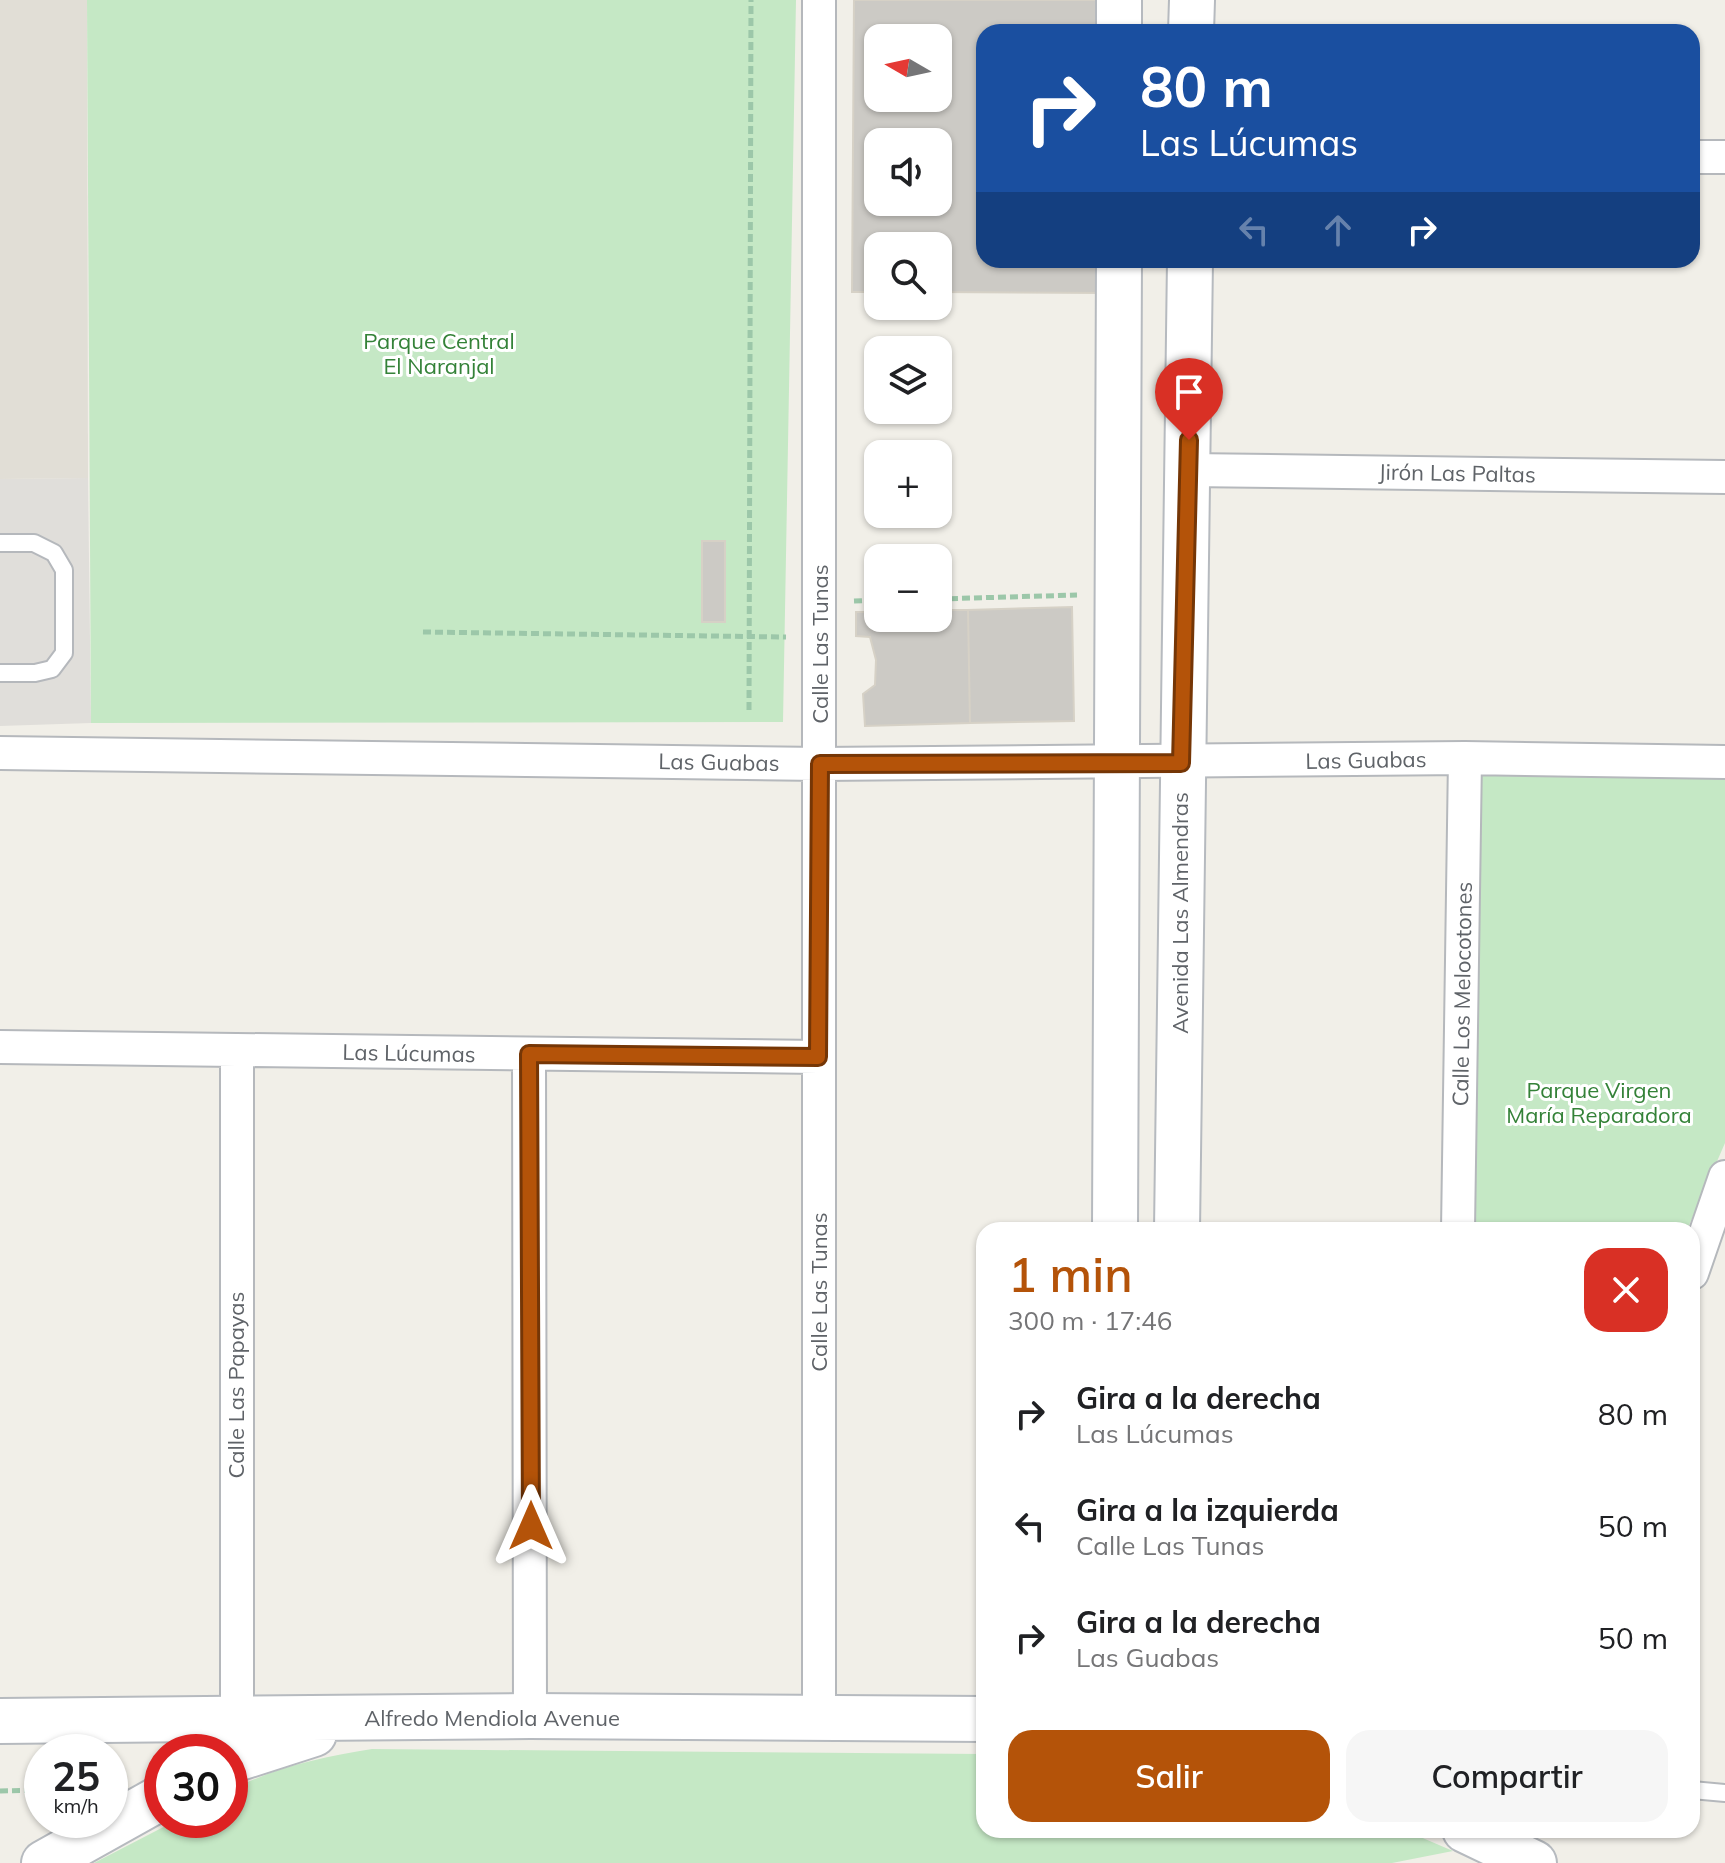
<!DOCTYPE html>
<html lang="es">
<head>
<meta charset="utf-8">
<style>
  :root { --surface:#fff; --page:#f6f6f6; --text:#202124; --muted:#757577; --accent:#b45309 }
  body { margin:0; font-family:Mulish,sans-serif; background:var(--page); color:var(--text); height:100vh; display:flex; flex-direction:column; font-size:30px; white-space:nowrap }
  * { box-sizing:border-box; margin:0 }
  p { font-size:26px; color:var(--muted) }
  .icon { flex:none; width:44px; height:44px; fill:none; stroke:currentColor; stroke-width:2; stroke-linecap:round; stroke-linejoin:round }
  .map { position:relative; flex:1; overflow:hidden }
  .panel { position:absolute; left:976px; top:1222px; width:724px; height:616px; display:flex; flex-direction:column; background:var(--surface); border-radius:24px; box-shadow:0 2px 6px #0004 }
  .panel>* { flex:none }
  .guide { position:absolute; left:976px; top:24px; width:724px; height:244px; border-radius:24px; box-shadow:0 2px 6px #0004; background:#1a4fa0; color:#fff; overflow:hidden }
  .needle { width:52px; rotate:279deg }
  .tools { position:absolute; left:864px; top:24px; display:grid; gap:16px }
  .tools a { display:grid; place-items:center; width:88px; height:88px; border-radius:16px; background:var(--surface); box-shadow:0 2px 6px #0004; font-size:40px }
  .speed { position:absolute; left:24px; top:1734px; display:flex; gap:16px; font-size:40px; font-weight:700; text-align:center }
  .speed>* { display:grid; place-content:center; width:104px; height:104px; border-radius:50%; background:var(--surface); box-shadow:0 2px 6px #0004; line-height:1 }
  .speed small { font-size:20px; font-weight:400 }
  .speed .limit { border:12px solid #d22; background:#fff; color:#111 }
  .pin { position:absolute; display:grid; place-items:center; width:68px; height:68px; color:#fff; margin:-82px -34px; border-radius:50% 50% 50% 0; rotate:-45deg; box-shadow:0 0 8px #0007 }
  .pin .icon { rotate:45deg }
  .me { position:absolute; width:88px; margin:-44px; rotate:0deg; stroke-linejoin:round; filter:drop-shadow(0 0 6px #0008) }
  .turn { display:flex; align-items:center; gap:28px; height:168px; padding:0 32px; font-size:36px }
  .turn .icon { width:104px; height:104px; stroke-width:2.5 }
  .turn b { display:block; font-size:56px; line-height:68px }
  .lanes { display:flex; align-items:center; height:76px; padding:0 32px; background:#0003; justify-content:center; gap:40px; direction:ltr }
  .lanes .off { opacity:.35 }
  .round { display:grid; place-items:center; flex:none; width:84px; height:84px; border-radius:24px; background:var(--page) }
  .summary { display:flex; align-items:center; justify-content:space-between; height:136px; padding:0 32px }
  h1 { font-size:48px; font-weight:600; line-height:60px; color:var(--accent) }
  .cta { display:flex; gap:16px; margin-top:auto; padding:16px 32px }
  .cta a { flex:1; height:92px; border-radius:24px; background:var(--accent); color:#fff; font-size:32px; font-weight:600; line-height:92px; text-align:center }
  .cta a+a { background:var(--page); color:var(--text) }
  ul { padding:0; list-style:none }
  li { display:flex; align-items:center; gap:24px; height:112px; padding:0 32px }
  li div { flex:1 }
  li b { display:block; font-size:30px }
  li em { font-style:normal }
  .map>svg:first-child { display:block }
</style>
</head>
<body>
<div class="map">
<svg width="1725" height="1863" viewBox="0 0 1725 1863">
  <rect width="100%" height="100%" fill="#f1efe8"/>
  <path fill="#e0deda" d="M88,478L91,723L0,726V479Z"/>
  <path fill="#e1ded6" d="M0,0H87L88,478L0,479Z"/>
  <path fill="#c5e8c5" d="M87,0H796L783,722L91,723Z
    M1479,774L1725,775V1143L1687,1230H1471Z
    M372,1749L984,1754V1830H1404L1453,1851L1392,1863H94L177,1820H230V1791C274,1767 323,1757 372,1749Z"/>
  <path fill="#cccac5" stroke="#d6d1c6" stroke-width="2" fill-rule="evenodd" d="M854,0H1105V32H984V260H1105V293L938,292V246H878V292H852ZM878,38H938V98H878ZM878,142H938V202H878Z
    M702,541H725V622H702Z
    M1072,607L1074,721L970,723L968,610Z
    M938,610H968L970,723L865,726L863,694L875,685L876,660L870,637L856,636V612H878V618H938Z"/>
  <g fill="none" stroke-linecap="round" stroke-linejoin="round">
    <g stroke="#b5b8bc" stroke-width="20">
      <path id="lane" d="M0,543H34L54,553L64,570V653L52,669L35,673H0
        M1692,1790L1725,1793"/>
    </g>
    <g stroke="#b5b8bc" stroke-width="36">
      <path id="street" d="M1692,157H1725
        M1188,470L1725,477
        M0,753L820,764L1465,758L1725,762
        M0,1047L818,1057
        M237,1051V1719
        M529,1054L530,1716
        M1458,1230L1465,758
        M1692,1273L1725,1177
        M819,1720V0"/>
    </g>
    <g stroke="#b6babf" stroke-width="48">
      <path id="secondary" d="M1119,0V32
        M1191,32L1192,0
        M1115,1230L1119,260
        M1177,1230L1190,260
        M0,1721L530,1716L984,1719
        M230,1761L314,1734
        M1465,1830L1534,1863
        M44,1863L162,1797"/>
    </g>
    <path stroke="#9cc7a9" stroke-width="5" stroke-dasharray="8 4" stroke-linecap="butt" d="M938,599L1077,595
      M854,601L878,600
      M423,632L786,637
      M749,710L751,0
      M0,1791L42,1790"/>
    <use href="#lane" stroke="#fff" stroke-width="16"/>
    <use href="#street" stroke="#fff" stroke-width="32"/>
    <use href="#secondary" stroke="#fff" stroke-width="44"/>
  </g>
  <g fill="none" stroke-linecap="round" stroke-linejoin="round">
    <g stroke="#753606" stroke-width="20">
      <path id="route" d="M531,1526L529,1054L818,1057L820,764L1181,763L1189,440"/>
    </g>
    <use href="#route" stroke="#b45309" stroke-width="14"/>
  </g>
  <g text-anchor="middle" stroke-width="6" stroke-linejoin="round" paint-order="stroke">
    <g font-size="22" fill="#348238" stroke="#fff">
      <text x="439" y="349">Parque Central<tspan x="439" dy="25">El Naranjal</tspan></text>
      <text x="1599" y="1098">Parque Virgen<tspan x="1599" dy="25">María Reparadora</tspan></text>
    </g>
    <g font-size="22" fill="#5f6368" stroke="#fff">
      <text transform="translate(1457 473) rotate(1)" y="8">Jirón Las Paltas</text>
      <text transform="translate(820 644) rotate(-90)" y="8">Calle Las Tunas</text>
      <text transform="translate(1366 760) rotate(-1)" y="8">Las Guabas</text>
      <text transform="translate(719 762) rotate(1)" y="8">Las Guabas</text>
      <text transform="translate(1180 913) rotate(-90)" y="8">Avenida Las Almendras</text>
      <text transform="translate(1462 994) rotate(-89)" y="8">Calle Los Melocotones</text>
      <text transform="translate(409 1053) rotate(1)" y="8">Las Lúcumas</text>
      <text transform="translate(819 1292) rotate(-90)" y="8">Calle Las Tunas</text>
      <text transform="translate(236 1385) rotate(-90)" y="8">Calle Las Papayas</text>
      <text x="492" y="1726">Alfredo Mendiola Avenue</text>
    </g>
  </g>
</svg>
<div class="tools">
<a><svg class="needle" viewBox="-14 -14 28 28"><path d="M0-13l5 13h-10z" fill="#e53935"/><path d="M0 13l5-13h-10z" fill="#757577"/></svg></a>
<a><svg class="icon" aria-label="sound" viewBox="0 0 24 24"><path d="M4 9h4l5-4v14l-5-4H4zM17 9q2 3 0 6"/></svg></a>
<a><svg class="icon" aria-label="search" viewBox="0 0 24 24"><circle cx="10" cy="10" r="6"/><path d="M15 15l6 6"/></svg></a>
<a><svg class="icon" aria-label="layers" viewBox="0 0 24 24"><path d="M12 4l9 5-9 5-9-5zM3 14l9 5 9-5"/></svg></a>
<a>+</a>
<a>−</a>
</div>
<div class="speed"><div>25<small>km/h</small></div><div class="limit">30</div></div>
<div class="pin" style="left:1189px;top:440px;background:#d93025"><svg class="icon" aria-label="arrive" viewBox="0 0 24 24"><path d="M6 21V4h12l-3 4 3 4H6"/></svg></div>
<svg class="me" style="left:531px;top:1526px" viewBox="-20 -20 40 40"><path d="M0-17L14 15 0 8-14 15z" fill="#b45309" stroke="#fff" stroke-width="4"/></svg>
<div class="guide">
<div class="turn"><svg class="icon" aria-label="right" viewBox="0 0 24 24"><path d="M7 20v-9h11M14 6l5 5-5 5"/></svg><div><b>80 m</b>Las Lúcumas</div></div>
<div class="lanes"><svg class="icon off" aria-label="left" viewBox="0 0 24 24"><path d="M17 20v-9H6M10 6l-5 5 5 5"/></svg><svg class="icon off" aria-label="ahead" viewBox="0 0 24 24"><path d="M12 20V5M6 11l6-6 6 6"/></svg><svg class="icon" aria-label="right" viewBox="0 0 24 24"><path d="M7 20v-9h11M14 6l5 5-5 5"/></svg></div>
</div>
<section class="panel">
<div class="summary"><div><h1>1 min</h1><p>300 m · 17:46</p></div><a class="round" style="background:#d93025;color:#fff"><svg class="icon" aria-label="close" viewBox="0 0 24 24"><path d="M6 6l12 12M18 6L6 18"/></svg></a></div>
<ul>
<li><svg class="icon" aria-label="right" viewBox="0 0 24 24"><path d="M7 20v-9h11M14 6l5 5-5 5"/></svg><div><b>Gira a la derecha</b><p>Las Lúcumas</p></div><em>80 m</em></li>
<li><svg class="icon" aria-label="left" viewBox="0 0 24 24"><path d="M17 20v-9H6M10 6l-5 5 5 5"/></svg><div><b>Gira a la izquierda</b><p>Calle Las Tunas</p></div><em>50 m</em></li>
<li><svg class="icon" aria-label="right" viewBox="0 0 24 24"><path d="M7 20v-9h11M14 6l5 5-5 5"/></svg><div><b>Gira a la derecha</b><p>Las Guabas</p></div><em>50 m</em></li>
</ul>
<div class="cta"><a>Salir</a><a>Compartir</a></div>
</section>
</div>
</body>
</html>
